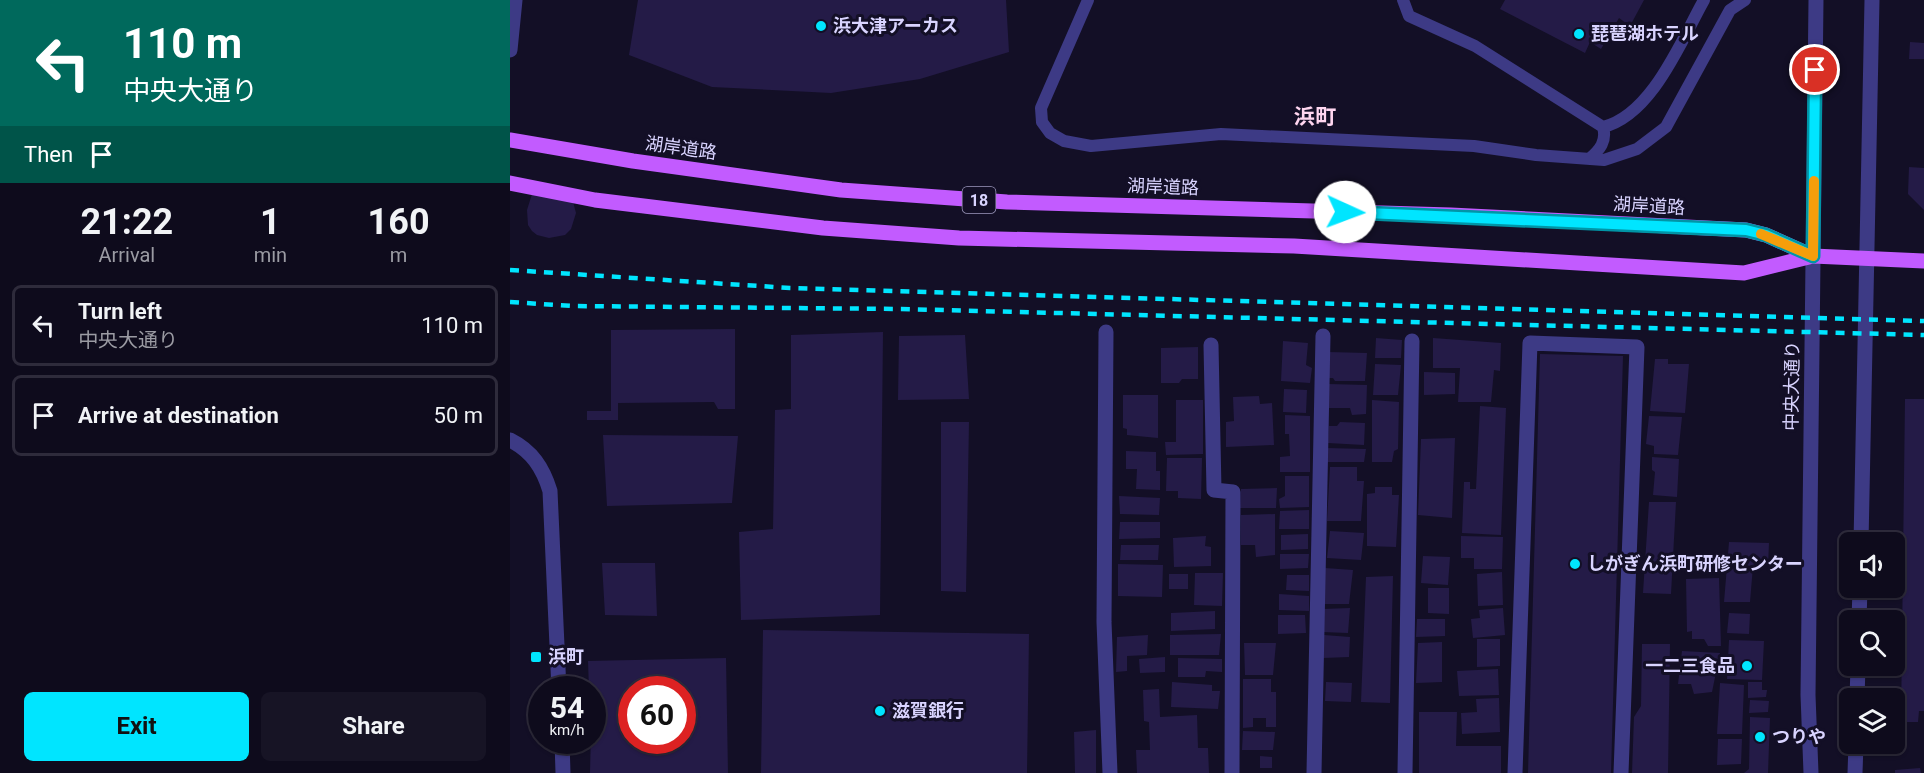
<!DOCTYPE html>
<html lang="en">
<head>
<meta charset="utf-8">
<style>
  :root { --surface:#0e0b1c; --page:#171425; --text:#f1f3f6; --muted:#9b9ba3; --line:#2e2b3b; --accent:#00e5ff }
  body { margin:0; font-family:Roboto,"Noto Sans JP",sans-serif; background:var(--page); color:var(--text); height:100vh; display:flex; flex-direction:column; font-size:22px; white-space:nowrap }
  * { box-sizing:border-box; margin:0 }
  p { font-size:20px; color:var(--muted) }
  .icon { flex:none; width:33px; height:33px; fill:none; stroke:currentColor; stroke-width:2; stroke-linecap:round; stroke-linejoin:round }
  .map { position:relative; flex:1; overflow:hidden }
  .details { display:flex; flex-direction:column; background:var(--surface); width:510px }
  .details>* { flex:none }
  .banner { background:#00695c; color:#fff; overflow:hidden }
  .fabs { position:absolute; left:1329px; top:532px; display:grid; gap:12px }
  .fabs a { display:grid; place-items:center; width:66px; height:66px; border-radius:9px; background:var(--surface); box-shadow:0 2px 4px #0004,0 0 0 2px var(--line); font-size:30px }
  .speed { position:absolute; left:18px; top:676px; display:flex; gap:12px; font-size:30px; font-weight:700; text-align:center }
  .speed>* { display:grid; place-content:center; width:78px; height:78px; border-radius:50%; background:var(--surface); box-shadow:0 2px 4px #0004,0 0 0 2px var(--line); line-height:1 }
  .speed small { font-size:15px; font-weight:400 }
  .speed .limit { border:9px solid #d22; background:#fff; color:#111 }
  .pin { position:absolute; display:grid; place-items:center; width:51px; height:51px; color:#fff; margin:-26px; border:3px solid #fff; border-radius:50%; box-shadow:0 2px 6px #0007 }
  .me { position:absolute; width:66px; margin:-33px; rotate:92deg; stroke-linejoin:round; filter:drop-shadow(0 0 4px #0008) }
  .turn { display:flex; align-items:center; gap:21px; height:126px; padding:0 24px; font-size:27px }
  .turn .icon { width:78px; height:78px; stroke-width:2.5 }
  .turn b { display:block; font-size:42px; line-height:51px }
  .then { display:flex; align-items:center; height:57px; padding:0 24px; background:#0003; gap:12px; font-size:22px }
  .eta { display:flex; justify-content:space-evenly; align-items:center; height:102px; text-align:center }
  .eta b { font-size:36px; font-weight:700; line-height:42px }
  .cta { display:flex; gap:12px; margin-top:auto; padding:12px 24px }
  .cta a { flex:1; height:69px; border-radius:9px; background:var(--accent); color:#111; font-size:24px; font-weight:700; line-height:69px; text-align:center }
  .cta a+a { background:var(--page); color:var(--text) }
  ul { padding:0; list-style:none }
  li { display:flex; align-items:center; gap:18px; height:81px; margin:0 12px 9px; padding:0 12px; border:3px solid var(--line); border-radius:9px }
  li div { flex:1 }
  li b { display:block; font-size:22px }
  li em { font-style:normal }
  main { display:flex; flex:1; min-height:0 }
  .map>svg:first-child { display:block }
</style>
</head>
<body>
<main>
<section class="details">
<div class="banner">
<div class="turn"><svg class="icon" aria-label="left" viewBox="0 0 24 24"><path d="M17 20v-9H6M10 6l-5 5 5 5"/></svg><div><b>110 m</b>中央大通り</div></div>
<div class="then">Then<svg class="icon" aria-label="arrive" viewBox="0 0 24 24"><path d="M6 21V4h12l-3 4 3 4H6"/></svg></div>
</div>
<div class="eta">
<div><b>21:22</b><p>Arrival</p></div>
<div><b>1</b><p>min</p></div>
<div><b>160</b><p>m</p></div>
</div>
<ul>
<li><svg class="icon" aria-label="left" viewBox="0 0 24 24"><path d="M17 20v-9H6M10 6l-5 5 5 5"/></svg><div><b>Turn left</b><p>中央大通り</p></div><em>110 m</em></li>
<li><svg class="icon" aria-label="arrive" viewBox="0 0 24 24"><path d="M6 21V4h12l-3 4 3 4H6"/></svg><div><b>Arrive at destination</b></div><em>50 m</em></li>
</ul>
<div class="cta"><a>Exit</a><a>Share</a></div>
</section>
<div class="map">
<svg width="1414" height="773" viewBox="0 0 1414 773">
  <rect width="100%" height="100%" fill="#130f26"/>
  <path fill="#241b47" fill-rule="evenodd" d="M128,0H496L499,52L410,79L321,93L202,87L119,55Z
    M995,0H1134L1120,26L1109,18L1091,49L1080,42L1075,53L990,9Z
    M1400,42L1414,43V59H1399Z
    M1399,167L1414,168V210L1398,194Z
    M22,194L62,198L66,213L61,229L55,235L39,238L27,235L22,231L18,225L17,210Z
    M225,329V409H208L204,402L108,403V420H77V411H101V330Z
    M373,332L370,615L231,620L229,532L263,529L265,410L281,409V335Z
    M455,335L459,399L388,400L389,336Z
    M866,338L892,340L891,358H865Z
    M923,338L991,343L990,371L984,370L981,402H948L950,368H923Z
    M773,341L798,343L796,365L802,368L800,383L771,381Z
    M688,347V379H672L669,383H651V348Z
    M818,352L857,353L855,381H825L823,378H817Z
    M1030,354L1113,356L1101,773H1018Z
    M1145,359H1158V364H1179L1175,413L1140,411Z
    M865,364L891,365L888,395H863Z
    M914,372L945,373V394L914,395Z
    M818,384L857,385L856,414L842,415L840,408H817Z
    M774,389L797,390L796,413L773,412Z
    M613,395H648V438L617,435V429L613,428Z
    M749,396L750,404L762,403L764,445L716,447V422L724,421L723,397Z
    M1395,399H1414V711H1409L1408,722H1391Z
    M666,400H693V454L656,455L655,442H666Z
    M862,400L889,402L888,449L884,451L882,462H862Z
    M970,406L996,408L991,535L952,533L954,482H960V489H966Z
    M775,415L800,416V472H770V457L780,456L779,434H775Z
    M1139,416L1172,417L1168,455L1144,454V446L1136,444Z
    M431,422H459L456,592L431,591Z
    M830,422L855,423L854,445L818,443L819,426H827Z
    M93,435L228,436L222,503L97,506Z
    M945,438L942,518L908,515L911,439Z
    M816,448L856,449L854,462H816Z
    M616,451L646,452V471H650V490L626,489L627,469H616Z
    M1142,457L1169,459L1167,497L1143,495L1145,472L1142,470Z
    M657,458H692L691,499L668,498V491H656Z
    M820,467H847V481H854L851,521H817Z
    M775,476H799V507L770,508L769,499L775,496Z
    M865,487H882V495H889L886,547L857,546V494L865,493Z
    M767,488L766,508H730L731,489Z
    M609,496L650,498L649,515L610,514Z
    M1139,502H1166L1161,594L1133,593Z
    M799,510V529H769L770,511Z
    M765,514V555L746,557L745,545H731V515Z
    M610,522H650V538L609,539Z
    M820,531L854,533L851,560L817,558Z
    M798,534V549L771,550V535Z
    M696,536L695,546L701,547V566L664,567L663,538Z
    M951,536L993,537L992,569H964V558H951Z
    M1219,542L1259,543L1258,566H1243L1240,602H1214Z
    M611,545H649L648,560H610Z
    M770,554H799L798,568L770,569Z
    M913,556L940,557L938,585L911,583Z
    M92,563H145L147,616L95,615Z
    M608,564L653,565L652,597L608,596Z
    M815,568L843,570L839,604H813Z
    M992,572L993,605L968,606L967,574Z
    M685,573H713L712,606L684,605Z
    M659,574H678V589H659Z
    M777,575H799V591L776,590Z
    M883,576L880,703L851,702L856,577Z
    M1209,578L1211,646H1198L1194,639H1182V631L1177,632L1176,579Z
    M918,588H939V614L918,613Z
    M769,594L799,596V611L769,610Z
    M840,608L838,633L812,632L813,609Z
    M993,608L995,635L963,638L961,619L970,618L969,610Z
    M705,611V629L661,631V613Z
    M1219,613L1240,614L1239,634L1217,633Z
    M768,615H795L796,633L768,634Z
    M907,619H935V636L906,637Z
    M253,630L519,634L517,773H251Z
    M711,634L709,655H660V635Z
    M638,635L637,655L617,656V671L606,672L607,637Z
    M814,635L840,637L839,657L813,658Z
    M967,639H990V666L967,667Z
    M1219,640L1254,641L1252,680L1217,679Z
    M932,642V682L906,683L908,643Z
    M734,643H766L763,675H735Z
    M1132,644H1160L1158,773H1122L1124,717L1131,706Z
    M1172,651L1210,653L1202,692L1184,694L1181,684H1168Z
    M655,657V672L630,673L629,659Z
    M216,658L218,773H80L82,690H79L78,661ZM122,690H172V741H122Z
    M668,658L712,659V672L696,671L695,677H668Z
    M988,669L989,695L949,696L947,671Z
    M733,679H761V692H766V727H756V718H743V727L733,728Z
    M662,682L702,685V691H710L708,709L661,707Z
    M816,682L842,683L841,702L815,701Z
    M1238,682H1252V690H1257L1256,697L1238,698Z
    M1210,683L1234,685L1232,734H1207Z
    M649,689L650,717L687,715L688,748H698L699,773H627L626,750H640L639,722L634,721L633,690Z
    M989,698L990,732L952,734L951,713L967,712L966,699Z
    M1240,700L1259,701L1258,712L1239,713Z
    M909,712H947L946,746H991V773H909Z
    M1240,717L1260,718L1258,773H1234L1239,769Z
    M586,730V773H565L564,732Z
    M733,731L765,732L763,750H732Z
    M1208,739H1232L1231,764L1207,765Z
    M750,756L762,757V768H750Z
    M1410,768L1411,773H1385V770Z"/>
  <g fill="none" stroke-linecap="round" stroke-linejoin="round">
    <path stroke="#3d3a85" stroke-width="12" d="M578,0L531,108L532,122L540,133L554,141L581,146L711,134L964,146L1026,155L1094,160L1127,149L1156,127L1220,10L1235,0
      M893,0L899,16L965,46L1093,127C1142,115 1171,41 1194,0
      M1079,159C1090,150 1097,141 1093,127"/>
    <path stroke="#3d3a85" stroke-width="15" d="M596,332L594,622L600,773
      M701,345L704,490L723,492L722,773
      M0,440C22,451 33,468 40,491L49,690
      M52,741L53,773
      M804,773L813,336
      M895,773L902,341
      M1005,773L1020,343L1127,347L1111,773"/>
    <path stroke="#3d3a85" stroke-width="15" d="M0,50L5,0
      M1351,543L1362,0
      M1349,621L1350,588
      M1347,699L1348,666
      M1301,773L1298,695L1306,0
      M1345,773L1346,744"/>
    <path stroke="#c25bff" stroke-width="15" d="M0,140L123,161L331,190L497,202L941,215L1236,230L1256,235L1303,256
      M0,183L85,200L313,228L449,238L784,246L1234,273L1303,256L1414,261"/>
    <path stroke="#00e5ff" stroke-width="4.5" stroke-dasharray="9 8" stroke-linecap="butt" d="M0,270L280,288L1414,321
      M0,302L62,306L391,309L1414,335"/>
  </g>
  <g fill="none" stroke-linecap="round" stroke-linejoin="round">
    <g stroke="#0095a6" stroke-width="15">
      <path id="route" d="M835,212L1236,230L1256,235L1303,256L1305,70"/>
    </g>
    <use href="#route" stroke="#00e5ff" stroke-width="10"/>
    <path stroke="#f59e0b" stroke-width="10" d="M1251,234L1303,256L1304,181"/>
  </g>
  <g fill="#00e5ff" stroke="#130f26" stroke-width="2">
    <circle cx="311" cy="26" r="6"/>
    <circle cx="1069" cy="34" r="6"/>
    <circle cx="1065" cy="564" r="6"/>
    <rect x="20" y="651" width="12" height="12" rx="3"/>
    <circle cx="1237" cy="666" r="6"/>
    <circle cx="370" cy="711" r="6"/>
    <circle cx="1250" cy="737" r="6"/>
  </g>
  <g text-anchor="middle" stroke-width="6" stroke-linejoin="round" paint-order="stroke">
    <rect fill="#130f26" stroke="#9e99be" stroke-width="1.5" x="452.5" y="187" width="33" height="26" rx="4.5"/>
    <g font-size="16" font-weight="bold" fill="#d9d4ff">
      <text x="469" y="206">18</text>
    </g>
    <g font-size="18" font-weight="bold" fill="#d9d4ff" stroke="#130f26" text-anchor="start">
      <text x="323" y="32">浜大津アーカス</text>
      <text x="1081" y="40">琵琶湖ホテル</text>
      <text x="1077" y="570">しがぎん浜町研修センター</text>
      <text x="38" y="663">浜町</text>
      <text x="1225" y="672" text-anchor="end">一二三食品</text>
      <text x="382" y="717">滋賀銀行</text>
      <text x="1262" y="743">つりや</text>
    </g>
    <g font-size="18" fill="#d9d4ff" stroke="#130f26">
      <text transform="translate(171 148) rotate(8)" y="6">湖岸道路</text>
      <text transform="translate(653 187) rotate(2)" y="6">湖岸道路</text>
      <text transform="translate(1139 206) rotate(3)" y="6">湖岸道路</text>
      <text transform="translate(1282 386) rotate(-89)" y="6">中央大通り</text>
    </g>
    <g font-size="21" font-weight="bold" fill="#ffd6f0" stroke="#130f26">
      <text x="805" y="124">浜町</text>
    </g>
  </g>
</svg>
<div class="fabs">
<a><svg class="icon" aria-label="sound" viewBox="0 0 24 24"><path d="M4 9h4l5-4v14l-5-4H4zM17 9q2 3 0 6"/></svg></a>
<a><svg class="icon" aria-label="search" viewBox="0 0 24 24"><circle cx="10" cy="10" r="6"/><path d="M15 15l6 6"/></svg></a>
<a><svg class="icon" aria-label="layers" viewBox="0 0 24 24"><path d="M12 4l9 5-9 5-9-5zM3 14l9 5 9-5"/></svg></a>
</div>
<div class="speed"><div>54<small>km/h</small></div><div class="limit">60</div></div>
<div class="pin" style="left:1305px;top:70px;background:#d93025"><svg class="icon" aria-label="arrive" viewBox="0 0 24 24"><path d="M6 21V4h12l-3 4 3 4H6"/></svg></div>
<svg class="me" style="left:835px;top:212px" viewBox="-20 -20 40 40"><circle r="19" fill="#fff"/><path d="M0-13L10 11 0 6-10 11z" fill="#00e5ff"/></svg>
</div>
</main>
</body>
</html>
